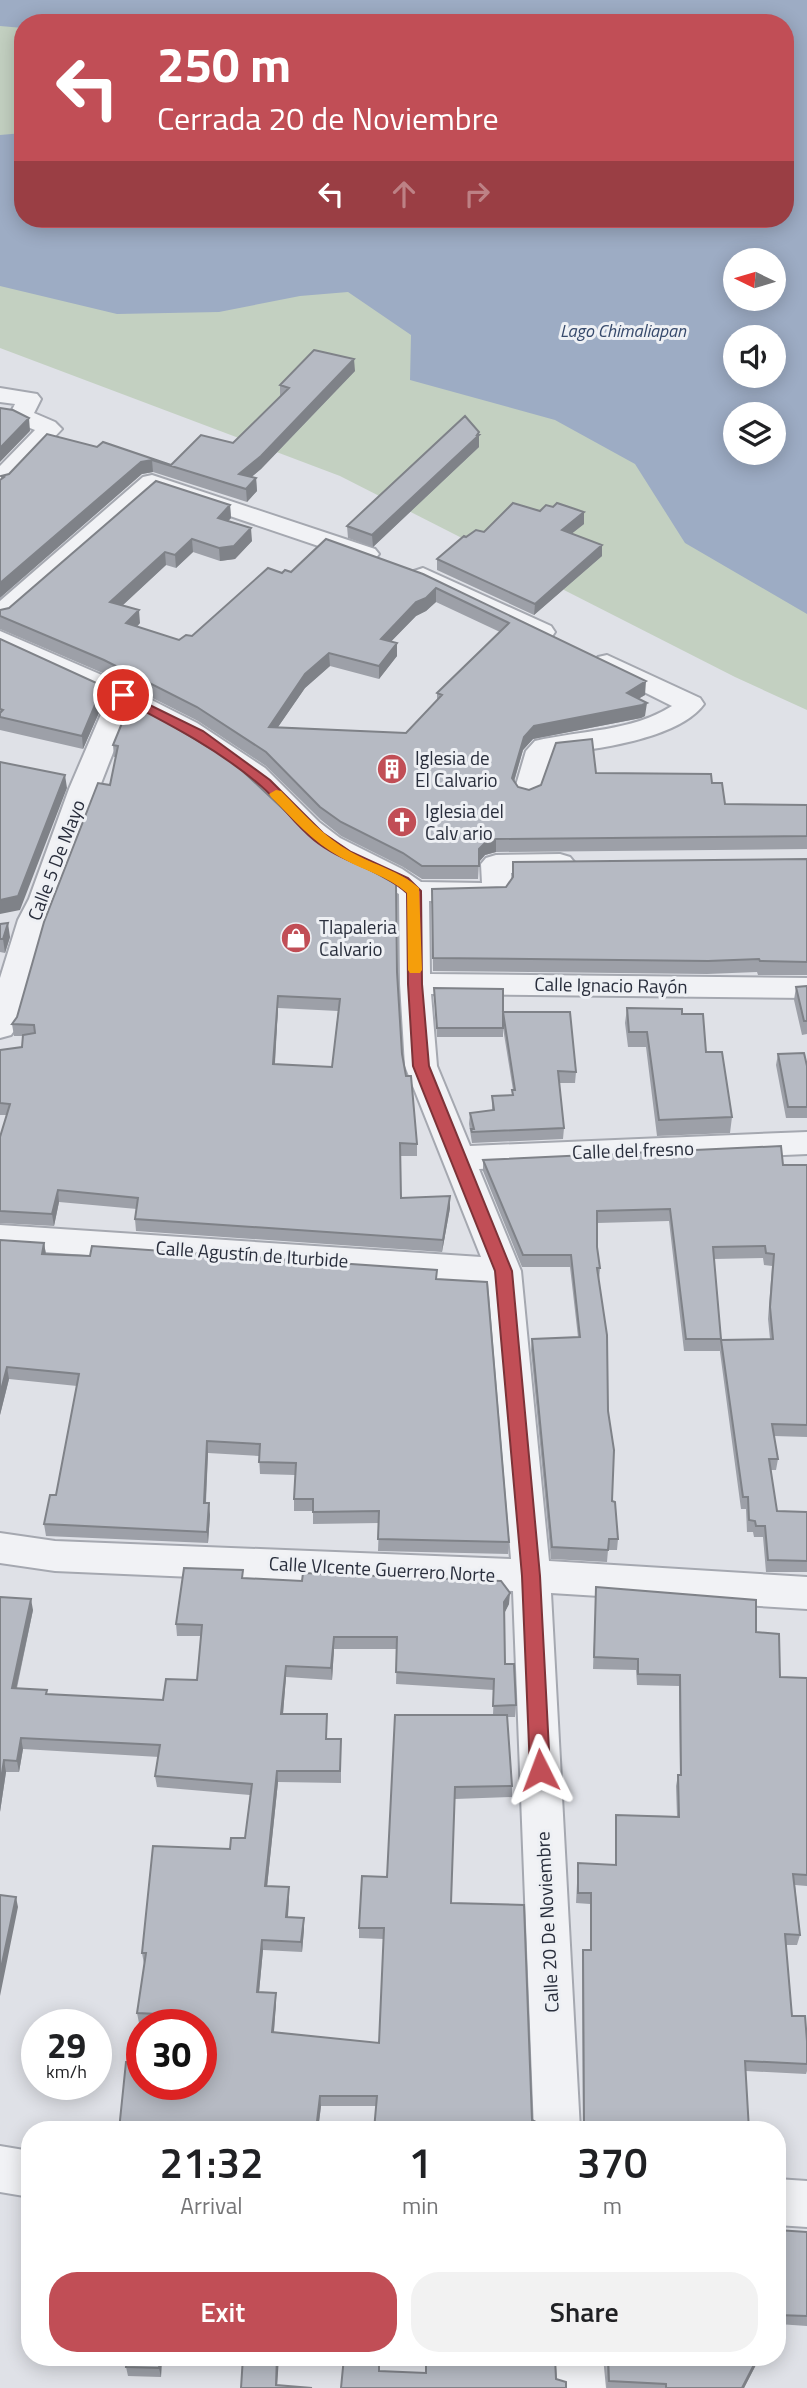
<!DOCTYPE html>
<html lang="en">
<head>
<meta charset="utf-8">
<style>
  :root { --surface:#fff; --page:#f2f2f2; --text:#202124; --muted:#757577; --accent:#c14e56 }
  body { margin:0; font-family:"Titillium Web",sans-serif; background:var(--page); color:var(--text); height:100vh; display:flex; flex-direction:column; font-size:26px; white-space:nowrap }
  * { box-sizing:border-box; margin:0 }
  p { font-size:23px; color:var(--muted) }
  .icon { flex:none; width:38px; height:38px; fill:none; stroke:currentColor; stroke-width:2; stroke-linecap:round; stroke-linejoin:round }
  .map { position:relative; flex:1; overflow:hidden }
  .drawer { position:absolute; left:21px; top:2121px; width:765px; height:245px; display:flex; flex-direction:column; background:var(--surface); border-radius:28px; box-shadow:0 4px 18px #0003 }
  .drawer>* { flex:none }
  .banner { position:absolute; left:14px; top:14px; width:780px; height:214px; border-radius:28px; box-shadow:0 4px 18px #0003; background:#c14e56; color:#fff; overflow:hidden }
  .needle { width:46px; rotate:275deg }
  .fabs { position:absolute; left:723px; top:248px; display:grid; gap:14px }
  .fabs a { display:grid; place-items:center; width:63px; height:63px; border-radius:50%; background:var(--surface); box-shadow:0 4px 18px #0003; font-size:35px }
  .speed { position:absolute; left:21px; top:2009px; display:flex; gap:14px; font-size:35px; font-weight:700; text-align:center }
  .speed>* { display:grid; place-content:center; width:91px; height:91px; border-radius:50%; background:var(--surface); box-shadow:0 4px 18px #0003; line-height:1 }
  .speed small { font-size:18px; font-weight:400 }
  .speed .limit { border:10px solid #d22; background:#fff; color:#111 }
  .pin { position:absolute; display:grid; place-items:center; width:60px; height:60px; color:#fff; margin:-30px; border:4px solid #fff; border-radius:50%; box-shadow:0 2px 7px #0007 }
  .me { position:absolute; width:77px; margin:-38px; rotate:357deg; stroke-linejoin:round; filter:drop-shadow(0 0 5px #0008) }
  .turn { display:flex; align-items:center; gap:24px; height:147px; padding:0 28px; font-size:32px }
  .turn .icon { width:91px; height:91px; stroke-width:2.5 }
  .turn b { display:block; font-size:49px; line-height:60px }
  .lanes { display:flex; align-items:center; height:66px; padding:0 28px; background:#0003; justify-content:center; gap:35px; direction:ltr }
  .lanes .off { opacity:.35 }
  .eta { display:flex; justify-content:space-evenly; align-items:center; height:119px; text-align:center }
  .eta b { font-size:42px; font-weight:600; line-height:49px }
  .action { display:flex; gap:14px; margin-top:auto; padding:14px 28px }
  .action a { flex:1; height:80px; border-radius:28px; background:var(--accent); color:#fff; font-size:28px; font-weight:600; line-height:80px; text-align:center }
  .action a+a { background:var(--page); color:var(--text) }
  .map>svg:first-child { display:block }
</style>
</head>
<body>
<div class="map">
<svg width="807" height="2388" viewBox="0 0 807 2388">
  <rect width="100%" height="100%" fill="#dfe1e7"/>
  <path fill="#c3d0c1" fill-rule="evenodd" d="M0,0H807V710L735,677L340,476L0,348ZM23,23H786V219H23ZM735,261H774V299H735ZM735,338H774V376H735ZM735,415H774V453H735Z"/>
  <path fill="#9dacc4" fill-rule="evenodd" d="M0,0H807V614L685,543L635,464L555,420L410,380L411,335L348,292L300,296L219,312L117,314L0,286V135L23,133V219H786V23H23V28L0,26ZM735,261H774V299H735ZM735,338H774V376H735ZM735,415H774V453H735Z"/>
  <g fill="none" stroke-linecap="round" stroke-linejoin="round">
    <g stroke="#a5a8b0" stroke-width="4">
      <path id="minor" d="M0,388L37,394L41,399L34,413L55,422L62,429L9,485L0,487V466L35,430L20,424L10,414L15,404L0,402Z
        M152,475L375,549L379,554L375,559L366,562L357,559L156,491L9,619L0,622V601L143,477Z
        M423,568L551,626L555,632L551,638L542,640L533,638L414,581L410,576L414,571Z
        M0,631L104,676L197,723L265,768L319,822L340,838L402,869L421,882L482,883L481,864L486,858L496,855L560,854L570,857L575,863L570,869L511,873L512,889C499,909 451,901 429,901L430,974L807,978V998L431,994L437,1066L470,1146L807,1132V1154L479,1169L521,1271L549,1561L807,1577V1609L551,1593L580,2130H534L513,1591L55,1571L0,1563V1533L55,1541L511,1559L488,1283L0,1249V1225L481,1257L405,1066L400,984L399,894L319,851L235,772L178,735L131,709C101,779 77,850 48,920C34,954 26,992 16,1028L11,1035L0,1038V978L18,920L29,899L69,789L108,698L0,649Z
        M607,655L700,698L704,704C679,739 593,750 553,754L538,798L528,801L518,798L514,792L526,751L535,741C581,730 631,732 672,706L598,669L594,663L598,657Z
        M0,2146L30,2151V2197L0,2192Z
        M777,2179L807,2181V2227L777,2225Z
        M555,2357H603L606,2388H558Z"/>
    </g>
    <use href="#minor" fill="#f1f2f5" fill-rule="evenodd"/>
  </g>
  <path fill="#9da0a8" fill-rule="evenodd" d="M355,371L261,469L251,477L256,478L257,491L247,502L153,472L142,474L1,479V476L97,447L103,442L171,465L233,443L280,396V385Z
    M479,432V447L373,547L348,538L347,526Z
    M230,505L231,518L228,521L252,541L235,559L220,561L193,552L176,568L166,565L122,606L140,623L137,627L179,640L192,636L282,573L291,572L423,574L645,695L638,699L645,716L641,718L533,739L523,750L514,782L518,787L529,790L596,773L712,783L725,804L807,805V849L496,852L485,855L479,862L478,879H422L403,867L341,836L321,820L266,766L198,721L105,674L0,629V610L9,608ZM436,602L500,632L437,693V700L406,733L278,727L305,688L330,666L379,679L397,656L391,641L416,616L426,611Z
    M584,524L571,534L602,545V556L534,615L437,570V559L466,537L484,532Z
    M0,639L105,699L83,749L0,730Z
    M131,701L397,972L402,1054L417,1144V1156H401V1198L450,1208L442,1252L136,1231L135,1219L137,1209L59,1202L54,1226L0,1223V1137L7,1115H0V1050L22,1047L23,1036H14L12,1024L17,1017L110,785L116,757H114L113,745ZM278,1008L338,1011L332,1067L275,1064Z
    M807,859V975H758L757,972L707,974L433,971L432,889L506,887Z
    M0,924L10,937L5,953L0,952Z
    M807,986V1034L802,1035L794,1000L796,987Z
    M434,988L503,1015L576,1072L575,1083H559L564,1128L563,1139L472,1143L469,1124L470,1113L492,1110V1096L512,1095L513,1090L503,1028V1037H437Z
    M627,1008L682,1014L732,1117L730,1133L657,1136L646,1047H628L625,1023Z
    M778,1054L807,1066V1118H786L776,1065Z
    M483,1160L807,1165V1437L774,1436L778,1459L776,1470H771L777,1511L807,1512V1572H766L763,1537H754L753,1532H747L746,1509H741L720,1352L721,1340L770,1339L768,1319L772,1266L764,1265L763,1258L714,1259L721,1339L720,1351H684L669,1221L597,1223V1247L600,1268L599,1280L608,1411L612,1501L618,1539L617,1550H608L607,1562L551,1559L531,1350L532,1339L578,1337L570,1267H522L483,1171Z
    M0,1240L44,1243L46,1254L437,1279L509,1542L508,1554L378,1551L379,1523L313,1524V1511H294V1499L295,1475L260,1474L259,1456L208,1453L206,1503L210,1515L208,1543L46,1536L44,1524L56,1495L77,1386L9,1379L0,1415Z
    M243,1578L509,1604L504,1613L505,1664L516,1705L515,1717H507L512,1786V1797L455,1799L376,2106H321L318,2130H119L201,2084L156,2024L139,2023L137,2013L144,1964L142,1953L230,1849L245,1838L250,1795L157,1787L155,1776L159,1757L23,1749L19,1772H6L0,1812V1597L33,1610L17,1688L48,1694L163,1700L197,1680L201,1636H177L176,1624ZM334,1649H397L396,1684L494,1690L493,1715L387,1877L359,1928V1938L384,1939L379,2043L274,2032L276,2003L259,1992L263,1950L302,1952L304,1929V1918L288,1917L289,1898L267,1886L278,1782L341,1783V1739H327V1714H283L286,1677L332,1680Z
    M596,1587L756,1632L780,1677L807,1678V1886L795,1885L800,1935L797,1945H786L792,2016L807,2041V2071L806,2074L746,2071L749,2130H583L582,1961L583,1950H590V1904L576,1903L578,1863L615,1865V1825L616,1815L677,1816L676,1786L678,1775H680L679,1686L637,1685L636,1670L593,1669Z
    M777,2230L807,2232V2326L778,2324L779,2342L777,2349Z
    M162,2357L161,2377L128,2376L126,2367Z
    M606,2357H760L744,2388H607Z"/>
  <path fill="#7f8288" d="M354,359L355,371L261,469L240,487L239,474Z
    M29,418L30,431L0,462V448Z
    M479,432V447L373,547L372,535Z
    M152,460L153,472L142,474L0,598V583L141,462Z
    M256,478L257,491L247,502L246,489Z
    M230,505L231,518L219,530L218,518Z
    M584,512V524L561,542L562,530Z
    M251,528L252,541L235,559L220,561L219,548Z
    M192,539L193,552L176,568L175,555Z
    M602,545V556L534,615L535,604Z
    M165,552L166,565L111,616L110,602Z
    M436,588V602L426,611L416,616L381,652V639L416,602Z
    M139,610L140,623L127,636L126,623Z
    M397,643V656L379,679V666Z
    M329,653L330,666L305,688L269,740V727L305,674Z
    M646,681L645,695L626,706L627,693Z
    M103,686L105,699L83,749L82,736Z
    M647,703L645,716L641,718L533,739L523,750L511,791L512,778L524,737L534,726Z
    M65,775L67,788L20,910L0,914V900Z
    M496,839V852L485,855L479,862V849L486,842Z
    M8,923L10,937L5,953L3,939Z
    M278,996V1008L274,1076L273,1064Z
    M58,1190L59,1202L54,1226L52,1214Z
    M450,1196V1208L442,1252L443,1240Z
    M44,1243L46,1255L42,1254Z
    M7,1367L9,1379L0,1415V1394Z
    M207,1441L208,1453L205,1515L204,1503Z
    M209,1503L210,1515L208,1543L207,1532Z
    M510,1593L509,1604L504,1614V1602Z
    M31,1599L33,1610L14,1699L12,1688Z
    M334,1637V1649L332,1680L331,1668Z
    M286,1666V1677L282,1725L281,1714Z
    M21,1738L23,1749L19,1772L17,1761Z
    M4,1760L6,1772L0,1812V1786Z
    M277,1771L278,1782L266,1897L265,1886Z
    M289,1887V1898L287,1928L286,1917Z
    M16,1897L18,1907L0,1996V1973Z
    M304,1918V1929L302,1952L301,1942Z
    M262,1940L263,1950L258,2003L257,1992Z
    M276,1993V2003L273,2043L272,2032Z
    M320,2096L321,2106L318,2130H316Z
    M160,2357H162L161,2377L159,2368Z
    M277,2357H279L277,2388H276Z
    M758,2357H760L744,2388H742Z"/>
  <path fill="#b6bac3" stroke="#7f8288" stroke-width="2" fill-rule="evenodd" d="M314,350L354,359L261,456L239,474L256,478L246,489L152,460L141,462L0,583V480L4,477L1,476L9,474L47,434L97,447L103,442L171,465L201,435L233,443L289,388L280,385Z
    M0,408L13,410L29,418L0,448Z
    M465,416L479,432L477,435H479L372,535L347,526Z
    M156,481L230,505L218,518L251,528L234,546L219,548L192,539L175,555L165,552L110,602L139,610L126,623L179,640L186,635L192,636L268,568L282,573L285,570L291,572L326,539L423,574L646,681L627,693L647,703L642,705L534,726L524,737L512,778L518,787L529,790L541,785L556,743L592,739L596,773L711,774L712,783H722L725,804L807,805V836L496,839L486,842L479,849V866H422L403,853L341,822L320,807L266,752L197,707L104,660L0,616V610L9,608ZM436,588L509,623L437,693L442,695L406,733L269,727L305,674L329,653L379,666L397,643L381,639L416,602L426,598Z
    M513,503L540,511L546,505L553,507L557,503L584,512L562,530L602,545L535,604L437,559L464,536L466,537L476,530L484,532Z
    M0,639L103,686L82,736L0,717V713L3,710L0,709Z
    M131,701L233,762L317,841L396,884L397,972L402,1054L406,1076H411L417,1144L400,1143L401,1198L450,1196L443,1240L135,1219L138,1198L58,1190L52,1214L0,1211V1137L10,1104L0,1103V1050L22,1047L23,1035L35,1033L34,1025L12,1024L17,1017L44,922L98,783L110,785L118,746L113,745ZM278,996L340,999L332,1067L273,1064Z
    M0,762L65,775L18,896L0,900Z
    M807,859V962L760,961L759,959L708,961L433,958L432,889L506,887L513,877V862Z
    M8,923L3,939H0V924Z
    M807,986V1021H804L796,987Z
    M434,988L503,989V1028H437Z
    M627,1008L682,1009V1014H703L706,1052H722L732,1117L659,1120L647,1032H629Z
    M503,1012H570L576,1072L558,1071L564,1128L472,1132L471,1129H474L470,1113L494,1110L492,1096L513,1095L512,1090H515Z
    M804,1053L807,1066V1107H788L778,1054Z
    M781,1146L783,1165H807V1425L772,1424L778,1459H769L777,1511L807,1512V1561L768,1560L765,1526H756L755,1521L749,1520L748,1497H743L721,1340L773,1339L770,1307L774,1254L766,1253L765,1246L713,1247L721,1339H686L670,1209L597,1211V1247L600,1268H597L607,1335L608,1411L614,1450L612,1501L615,1502L618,1539H609L608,1550L552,1547L532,1339L580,1337L571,1255H523L483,1160Z
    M0,1240L44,1243L42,1254L90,1256L92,1246L437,1270L436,1279L487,1282L509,1542L378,1539L379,1511L313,1512V1499H294L296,1463L259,1462L260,1444L207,1441L204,1503H209L207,1532L44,1524L50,1495H56L79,1374L7,1367L0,1394Z
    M184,1568L243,1570L242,1578L302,1581L303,1573L501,1581L510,1593L504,1602L505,1664H514L516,1705L493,1706L494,1679L396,1672L397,1637H334L331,1668L286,1666L281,1714H327L326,1739H341L340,1771H277L265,1886L289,1887L286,1917L304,1918L301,1942L262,1940L257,1992L276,1993L272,2032L379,2043L384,1928H359L362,1876L387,1877L395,1715H507L512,1786L455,1787L451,1903L524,1905L532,2120L538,2123V2130H374L377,2096H320L316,2130H119L126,2062L142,2063V2084H201V2025H156L157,2014L137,2013L146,1953H142L153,1846L230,1849L231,1838H245L252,1784L155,1776L160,1745L21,1738L17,1761L4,1760L0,1786V1597L31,1599L12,1688L47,1690L46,1694L163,1700L166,1679L197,1680L202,1625L176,1624Z
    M596,1587L756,1600V1632L779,1634L780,1677L807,1678V1875L793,1874L800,1935L785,1934L792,2016H805L807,2041V2064L745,2061L749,2130H589V2126H584L583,1950H591V1893H578V1863L616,1865V1815L679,1817L678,1775H681L680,1675L638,1674V1659L594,1657Z
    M0,1895L16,1897L0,1973Z
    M777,2230L807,2232V2316L777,2315Z
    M777,2315L779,2342H777Z
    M127,2357H160L159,2368L126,2367Z
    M243,2357H277L276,2385L312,2388H241Z
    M344,2357H379V2371L426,2373V2357H555L556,2379L566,2382V2388H341Z
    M608,2357H758L742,2388H666V2384L609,2381Z"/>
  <path fill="#c14e56" stroke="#7d3338" stroke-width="2" d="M123,692L203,731L270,780L323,833L351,852L408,878L421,891L422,984L429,1066L512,1271L540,1576L550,1770L547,1776L540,1778L533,1776L530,1770L522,1576L495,1271L413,1066L408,984L407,893C381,869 342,863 314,840C294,824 280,802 261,786C218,749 169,724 119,698L117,695Z"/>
  <path fill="#f59e0b" d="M276,790L281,791C303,813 324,837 351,852C374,865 400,871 419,888L422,970L420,973H410L408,970L407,893C388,876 362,870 340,857C313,842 293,819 271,797L269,794Z"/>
  <defs>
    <g id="building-disc" transform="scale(1.575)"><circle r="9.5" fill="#c14e56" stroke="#eef0f4"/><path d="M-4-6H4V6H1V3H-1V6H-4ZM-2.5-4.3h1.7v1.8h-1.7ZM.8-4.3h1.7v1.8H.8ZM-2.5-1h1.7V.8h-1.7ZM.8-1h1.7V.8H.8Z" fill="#fff"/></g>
    <g id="church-disc" transform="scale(1.575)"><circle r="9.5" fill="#c14e56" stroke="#eef0f4"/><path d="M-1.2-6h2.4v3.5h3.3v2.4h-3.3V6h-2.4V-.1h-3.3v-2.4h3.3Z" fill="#fff"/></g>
    <g id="shop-disc" transform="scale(1.575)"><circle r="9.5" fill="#c14e56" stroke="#eef0f4"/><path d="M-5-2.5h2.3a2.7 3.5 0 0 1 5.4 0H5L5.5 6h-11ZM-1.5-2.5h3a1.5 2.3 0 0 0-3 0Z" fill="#fff"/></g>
  </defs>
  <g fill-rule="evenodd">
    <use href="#building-disc" x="392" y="769"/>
    <use href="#church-disc" x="402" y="822"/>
    <use href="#shop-disc" x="296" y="938"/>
  </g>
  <g text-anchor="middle" stroke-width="6" stroke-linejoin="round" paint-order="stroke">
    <g font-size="18" font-style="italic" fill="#374a6c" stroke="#eef0f4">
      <text x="623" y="337">Lago Chimaliapan</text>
    </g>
    <g font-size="19" fill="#292e3c" stroke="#eef0f4" text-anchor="start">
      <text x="415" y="765">Iglesia de<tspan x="415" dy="22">El Calvario</tspan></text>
      <text x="425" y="818">Iglesia del<tspan x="425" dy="22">Calv ario</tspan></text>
      <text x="319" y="934">Tlapaleria<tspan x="319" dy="22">Calvario</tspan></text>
    </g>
    <g font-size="19" fill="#292e3c" stroke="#eef0f4">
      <text transform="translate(56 860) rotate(-69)" y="7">Calle 5 De Mayo</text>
      <text transform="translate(611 985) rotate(1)" y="7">Calle Ignacio Rayón</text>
      <text transform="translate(633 1150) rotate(-2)" y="7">Calle del fresno</text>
      <text transform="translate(252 1254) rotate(4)" y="7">Calle Agustín de Iturbide</text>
      <text transform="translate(382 1569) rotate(3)" y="7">Calle VIcente Guerrero Norte</text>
      <text transform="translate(547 1922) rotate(-93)" y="7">Calle 20 De Noviembre</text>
    </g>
  </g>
</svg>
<div class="fabs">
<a><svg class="needle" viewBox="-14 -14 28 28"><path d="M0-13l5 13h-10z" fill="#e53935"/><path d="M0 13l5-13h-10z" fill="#757577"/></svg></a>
<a><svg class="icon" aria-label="sound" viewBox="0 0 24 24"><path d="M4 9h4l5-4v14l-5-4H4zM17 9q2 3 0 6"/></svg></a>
<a><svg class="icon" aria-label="layers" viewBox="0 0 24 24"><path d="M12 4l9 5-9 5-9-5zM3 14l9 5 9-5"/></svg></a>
</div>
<div class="speed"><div>29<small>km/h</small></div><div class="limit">30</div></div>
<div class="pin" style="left:123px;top:695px;background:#d93025"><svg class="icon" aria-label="arrive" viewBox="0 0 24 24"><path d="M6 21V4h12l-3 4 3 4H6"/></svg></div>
<svg class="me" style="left:540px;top:1770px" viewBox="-20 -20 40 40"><path d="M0-17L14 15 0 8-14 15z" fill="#c14e56" stroke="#fff" stroke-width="4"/></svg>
<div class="banner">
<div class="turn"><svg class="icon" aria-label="left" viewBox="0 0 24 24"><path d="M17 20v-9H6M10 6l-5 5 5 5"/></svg><div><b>250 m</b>Cerrada 20 de Noviembre</div></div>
<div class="lanes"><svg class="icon" aria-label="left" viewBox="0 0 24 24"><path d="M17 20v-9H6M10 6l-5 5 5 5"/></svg><svg class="icon off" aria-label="ahead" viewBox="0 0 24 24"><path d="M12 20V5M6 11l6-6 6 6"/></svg><svg class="icon off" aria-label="right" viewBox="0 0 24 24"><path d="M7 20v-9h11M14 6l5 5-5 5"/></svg></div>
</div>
<section class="drawer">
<div class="eta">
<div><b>21:32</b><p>Arrival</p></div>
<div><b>1</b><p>min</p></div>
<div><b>370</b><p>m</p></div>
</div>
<div class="action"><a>Exit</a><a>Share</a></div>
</section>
</div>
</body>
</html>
